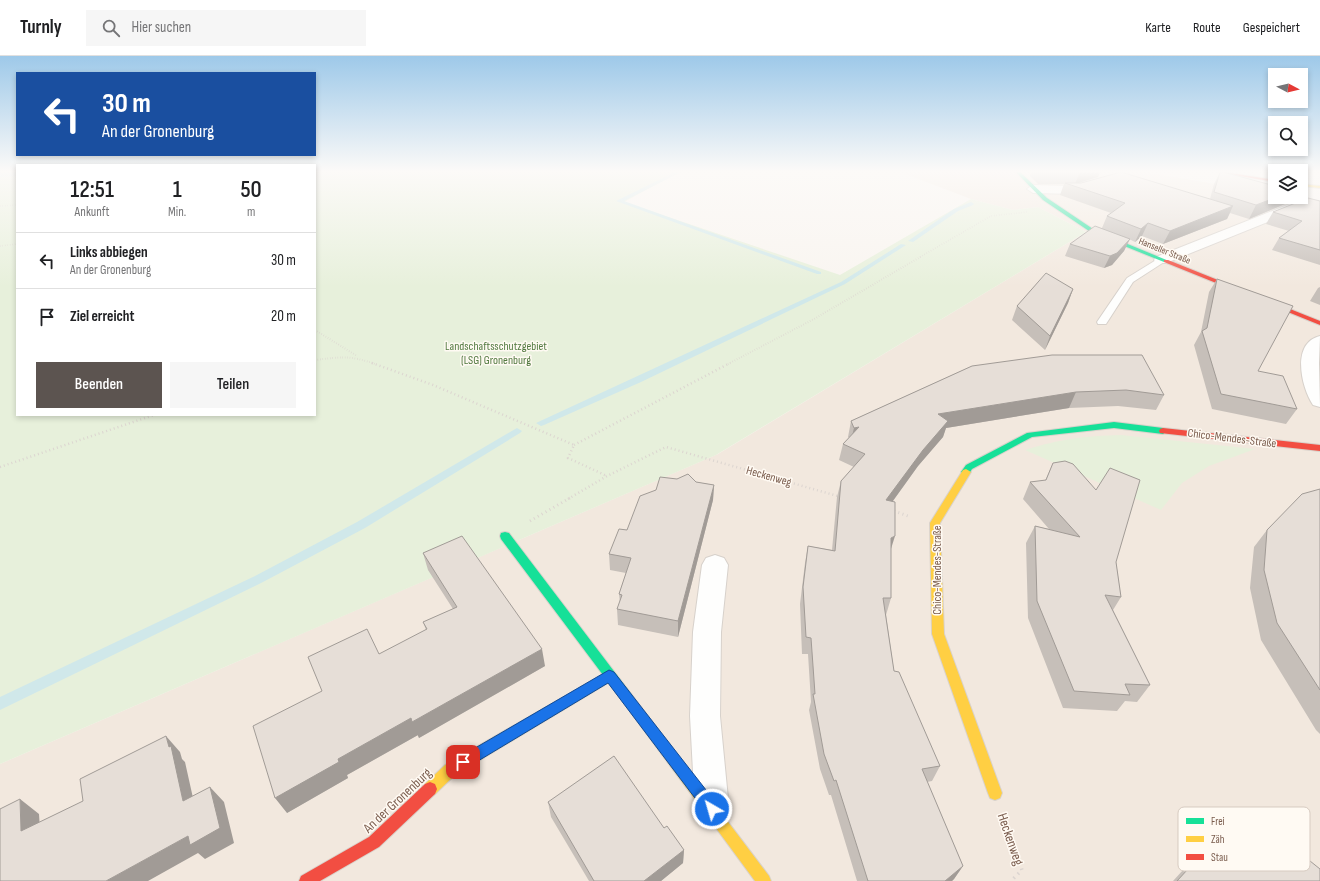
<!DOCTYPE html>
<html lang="de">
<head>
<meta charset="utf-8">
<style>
  :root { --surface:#fff; --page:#f6f6f6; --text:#202124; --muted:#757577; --line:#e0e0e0; --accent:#5c5450 }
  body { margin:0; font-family:"Sofia Sans Condensed",sans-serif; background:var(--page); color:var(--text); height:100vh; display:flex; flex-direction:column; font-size:15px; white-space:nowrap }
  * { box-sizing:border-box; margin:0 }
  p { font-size:13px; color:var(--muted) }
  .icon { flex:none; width:22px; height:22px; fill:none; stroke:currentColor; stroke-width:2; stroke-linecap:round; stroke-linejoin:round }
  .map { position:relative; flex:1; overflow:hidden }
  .drawer { position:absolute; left:16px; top:108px; width:300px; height:252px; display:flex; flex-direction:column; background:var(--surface); border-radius:0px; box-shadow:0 2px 6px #0003 }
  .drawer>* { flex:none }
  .banner { position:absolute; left:16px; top:16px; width:300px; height:84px; border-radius:0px; box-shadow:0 2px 6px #0003; background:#1a4fa0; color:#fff; overflow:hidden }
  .needle { width:26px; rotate:97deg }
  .tools { position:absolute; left:1268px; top:12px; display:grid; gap:8px }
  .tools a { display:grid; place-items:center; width:40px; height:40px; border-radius:0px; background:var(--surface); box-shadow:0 2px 6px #0003; font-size:20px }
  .pin { position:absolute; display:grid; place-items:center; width:34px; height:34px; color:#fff; margin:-17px; border-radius:8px; box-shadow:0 2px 6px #0006 }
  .me { position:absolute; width:44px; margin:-22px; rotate:322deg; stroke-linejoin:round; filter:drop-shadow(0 0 3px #0008) }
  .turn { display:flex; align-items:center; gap:14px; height:84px; padding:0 20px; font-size:18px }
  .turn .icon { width:52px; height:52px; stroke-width:2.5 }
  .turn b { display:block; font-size:28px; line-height:34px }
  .eta { display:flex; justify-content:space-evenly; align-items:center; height:68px; text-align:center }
  .eta b { font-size:24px; font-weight:600; line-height:28px }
  .button { display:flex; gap:8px; margin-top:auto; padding:8px 20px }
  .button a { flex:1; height:46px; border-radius:0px; background:var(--accent); color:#fff; font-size:16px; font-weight:600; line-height:46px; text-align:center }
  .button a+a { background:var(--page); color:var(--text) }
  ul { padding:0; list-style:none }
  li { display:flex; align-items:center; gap:12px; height:56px; padding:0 20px; border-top:1px solid var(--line) }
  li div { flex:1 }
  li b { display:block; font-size:15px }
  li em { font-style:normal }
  header { display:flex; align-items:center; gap:24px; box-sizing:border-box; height:56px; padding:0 20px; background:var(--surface); border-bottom:1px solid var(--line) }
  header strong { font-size:19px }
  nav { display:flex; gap:22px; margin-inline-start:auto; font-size:14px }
  .search { width:280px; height:36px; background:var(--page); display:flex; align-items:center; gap:10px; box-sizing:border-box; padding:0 14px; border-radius:0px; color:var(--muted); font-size:15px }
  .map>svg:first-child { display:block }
</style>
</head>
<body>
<header>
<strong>Turnly</strong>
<div class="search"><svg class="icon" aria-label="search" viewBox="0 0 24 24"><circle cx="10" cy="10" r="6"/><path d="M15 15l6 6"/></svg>Hier suchen</div>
<nav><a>Karte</a><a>Route</a><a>Gespeichert</a></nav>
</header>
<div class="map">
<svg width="1320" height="825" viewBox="0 0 1320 825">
  <rect width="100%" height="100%" fill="#f9f5f0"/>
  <path fill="#f2e8de" d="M900,116H1144L1275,138V141H1290L1320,146V825H0V708L718,398L1086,176L1038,151L1013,154L971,143Z"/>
  <path fill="#e7f0db" d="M0,116H17V359H315V116H679L624,146L840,219L971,143L1013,154L1038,151L1086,176L716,399L0,708Z
    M1121,379L1255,393L1209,410L1182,427L1161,454L1025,394C1061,383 1083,380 1121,379Z"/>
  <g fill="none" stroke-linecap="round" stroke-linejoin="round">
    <path fill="#d0e8ea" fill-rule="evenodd" d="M17,116V120L0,121V117Z
      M675,116H681L624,145L821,216V218H817L616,145Z
      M971,146L974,148L973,149L958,155L913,186L908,185L954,153Z
      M901,188L906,189L845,228L641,326L544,369L541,370L536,367L841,226Z
      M517,372L522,375L520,377L365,472L263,526L0,654V641L255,520L357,466Z"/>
    <g stroke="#d7d1cb" stroke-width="2">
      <path id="lane" d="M1161,201L1165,204L1164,206L1133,226L1106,268H1098L1097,266L1127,222Z"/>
    </g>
    <g stroke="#d7d1cb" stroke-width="2">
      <path id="street" d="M1091,126L1095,127L1097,130L1095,133L1076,138L1033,137L1027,133L1033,129L1076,130Z
        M1295,146L1300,147L1301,150L1300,153L1166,207H1156L1154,204L1156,201Z
        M1320,280L1319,307L1320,351L1313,349C1301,331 1291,287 1320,280Z
        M715,499L724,502L728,509L721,576L720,660L729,753L724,765L712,770L700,765L695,753L690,660L693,576L702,509L706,502Z"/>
    </g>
    <g stroke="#d9d2cb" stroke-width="2">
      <path id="fast" d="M1016,116H1020L1047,142L1096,175L1169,205L1164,206L1092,177L1043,144Z
        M1114,366L1163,372L1167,375L1163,378L1114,372L1032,381L972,413L969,418L966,419L961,416L966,409L1027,377Z
        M505,476L509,477L632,639L634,643L632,647L628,649L624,647L501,483L500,480L501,477Z"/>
    </g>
    <g stroke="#d9d2cb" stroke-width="2">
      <path id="slow" d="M1301,128L1320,130V132L1301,130Z
        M966,413L971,416L940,467L944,578L1002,737L1000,742L995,744L990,742L988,737L932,578L930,467L963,414Z
        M609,615L613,616L615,620L613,624L455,719L435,738L430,740L425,738L423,733L425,728L445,709Z
        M628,637L632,639L769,820L771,825H755L624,647L622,643L624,639Z"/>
    </g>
    <g stroke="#d9d2cb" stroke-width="2">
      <path id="jam" d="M1216,116H1224L1275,124V126Z
        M1164,204H1168L1320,265V269L1164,206Z
        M1163,372L1320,389V395L1160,377L1159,375L1160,373Z
        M430,726L435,728L437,733L435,738L379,791L320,825H299L301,820L369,781L425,728Z"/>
    </g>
    <path stroke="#dcd5d0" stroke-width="1.5" stroke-dasharray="0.5 2" stroke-linecap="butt" d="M0,150L17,149
      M0,190L17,188
      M920,201L991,160L1027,156"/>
    <path stroke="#dcd5d0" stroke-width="2" stroke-dasharray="0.5 2" stroke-linecap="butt" d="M315,274L357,300
      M315,304C341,301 350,299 375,308
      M728,308L814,263L922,200"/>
    <path stroke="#dcd5d0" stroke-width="2.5" stroke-dasharray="1 3" stroke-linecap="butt" d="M372,307L433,329L574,389L568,402L607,420
      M574,389L730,307
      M0,411L154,359
      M568,443L607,420L666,391L841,441"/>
    <path stroke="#dcd5d0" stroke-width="3" stroke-dasharray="1 3.5" stroke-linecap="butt" d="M894,455L908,460
      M530,465L570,442"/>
    <path stroke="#dcd5d0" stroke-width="3.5" stroke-dasharray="1.5 4.5" stroke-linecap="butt" d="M1006,767L1022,814L1011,825"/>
    <use href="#lane" fill="#fefefd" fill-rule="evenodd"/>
    <use href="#street" fill="#fefefd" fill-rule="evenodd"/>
    <use href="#fast" fill="#16e098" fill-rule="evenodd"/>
    <use href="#slow" fill="#ffcf43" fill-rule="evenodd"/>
    <use href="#jam" fill="#f24e42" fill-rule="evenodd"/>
  </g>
  <path fill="#c6bfb9" d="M1031,116H1100L1098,121L1079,127L1210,143L1214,128L1220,116L1285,148L1249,163L1230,157L1227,163L1163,188L1142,180L1135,186L1129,183L1124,195L1112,209L1104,212L1065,200L1070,188L1102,172L1107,160L1111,157L1060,139L1064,128H1038L1030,120Z
    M1320,145V209L1272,194L1279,182L1289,175L1266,168L1273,156Z
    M1217,223L1258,315L1297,353L1286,368L1212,353L1194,289L1201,276L1209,236Z
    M1320,231V249L1310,245L1318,232Z
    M1073,233L1068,247L1045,294L1012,264L1017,250Z
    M972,310L1164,339L1156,354L1118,350L1069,352L946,372L943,381L918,410L893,445L891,493V542L886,559L894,615L940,710L932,725L927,726L963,810L954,823L952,825H857L831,739H829L820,713L809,654L811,646L808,598H802L800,548L805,507L808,490L832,494L837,441L841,425L854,411L839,404L843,388L849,382L848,381L851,365Z
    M1053,407L1116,506L1121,541L1113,554L1150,629L1137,646L1125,645L1117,655L1063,652L1028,562L1026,487L1035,470L1049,473L1023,443L1030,426L1045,425Z
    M696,426L714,429L713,444L678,581L618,569L617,553L620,547L619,538L626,517L610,514L609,498L627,474Z
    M1320,433V678L1316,674L1261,584L1250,532L1254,491L1267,474Z
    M423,497L545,610L419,682L418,679L347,719L348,722L287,757L322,635L426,574L423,566L453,553L428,514Z
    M548,746L664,772L684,794L683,807L661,825H589L551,761Z
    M1244,752L1320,825H1173L1226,767Z"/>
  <path fill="#a19b96" d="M1080,116H1100L1098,121L1075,128Z
    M1277,141H1289L1285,148L1249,163L1256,149Z
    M1233,150L1227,163L1163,188L1170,175Z
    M1148,167L1142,180L1135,186L1141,173Z
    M1130,183L1124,195L1112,209L1104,212L1110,200Z
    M1073,233L1068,247L1045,294L1050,280Z
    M1076,336L1069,352L946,372L943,381L918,410L882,460L886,444L938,358Z
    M859,371L850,388L854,372Z
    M714,429L713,444L678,581V565Z
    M895,480L890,496L891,482Z
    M542,593L545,610L419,682L412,666Z
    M411,662L418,679L347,719L348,722L287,757L275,742L338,703Z
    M166,680L180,696L182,703L185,706L197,760L183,745Z
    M210,731L224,746L234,787L205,803L198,797L148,825H106L188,780Z
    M20,743L39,758L41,790L21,775Z
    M684,794L683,807L661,825H644Z
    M963,810L954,823L952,825H945Z"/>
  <path fill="#e6ded7" stroke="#a19b96" d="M1121,116L1233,150L1170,175L1148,167L1141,173L1107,160L1125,147L1065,127H1081Z
    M1220,116H1223L1275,130V141H1277L1256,149L1214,136Z
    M1308,142L1320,145V194L1279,182L1302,165L1273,156Z
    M1095,170L1130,183L1117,197L1110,200L1070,188Z
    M1046,217L1073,233L1050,280L1017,250Z
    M1217,223L1293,250L1258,315L1283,320L1297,353L1221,338L1202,275L1207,272Z
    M1052,299H1142L1164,339L1126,334L1076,336L938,358L948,365L923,394L886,444L895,446V480L891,482V542H883L894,615L899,616L940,710L922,713L963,810L945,825H868L836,724L834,725L824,698L813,638H815L811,582L806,581L803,531L808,490L835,495L841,425L865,398L843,388L859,371L854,372L851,365L972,310Z
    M1065,405L1073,408L1096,434L1110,412L1140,424L1116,506L1121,541L1105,539L1150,629L1125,628L1130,639L1074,635L1037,545L1035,470L1080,481L1030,426L1046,424L1053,407Z
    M688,418L696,426L714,429L678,565L617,553L622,539L619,538L631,502L609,498L619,473L627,474L640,440L656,434L660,421L677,423Z
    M1320,433V634L1277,567L1264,514L1267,474L1302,438Z
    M462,480L542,593L412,666L411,662L338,703L339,706L275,742L253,670L322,635L308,601L367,573L379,598L427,573L423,566L457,551L423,497Z
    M166,680L169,691L171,690L183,745L210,731L220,772L190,789L188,780L106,825H0V753L20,743L21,775L83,745L80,723Z
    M614,700L664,772L667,770L684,794L644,825H594L548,746Z
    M1244,752L1320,813V825H1177Z"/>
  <linearGradient id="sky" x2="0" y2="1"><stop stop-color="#9ec9e9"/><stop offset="0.5" stop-color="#fcfaf8"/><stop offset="1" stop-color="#fcfaf8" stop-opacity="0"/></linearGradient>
  <rect width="1320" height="231" fill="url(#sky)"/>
  <path fill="#1a73e8" stroke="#114b97" d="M609,614L614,616L717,748L719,753L717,758L712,760L707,758L608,627L468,711L463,713L458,711L456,706L458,702Z"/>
  <g text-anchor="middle" stroke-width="3" stroke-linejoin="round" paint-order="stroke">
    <g font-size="10" fill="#7a5c4d" stroke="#fffaf3">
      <text transform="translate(1165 194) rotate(22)" y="4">Hanseller Straße</text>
    </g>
    <g font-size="12" fill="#537a41" stroke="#fffaf3">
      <text x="496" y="294">Landschaftsschutzgebiet<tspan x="496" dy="14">(LSG) Gronenburg</tspan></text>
    </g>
    <g font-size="12" fill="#7a5c4d" stroke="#fffaf3">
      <text transform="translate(1232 382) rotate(7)" y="4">Chico-Mendes-Straße</text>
      <text transform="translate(769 420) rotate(16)" y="4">Heckenweg</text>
      <text transform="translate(937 514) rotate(-90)" y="4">Chico-Mendes-Straße</text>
    </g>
    <g font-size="14" fill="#7a5c4d" stroke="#fffaf3">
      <text transform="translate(397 744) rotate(-43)" y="5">An der Gronenburg</text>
      <text transform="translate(1011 783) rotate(71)" y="5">Heckenweg</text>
    </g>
  </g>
  <rect x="1178" y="751" width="132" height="64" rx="6" fill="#fffaf3" stroke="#d7cbc1" stroke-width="1"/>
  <rect x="1186" y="762" width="18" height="6" fill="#16e098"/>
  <rect x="1186" y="780" width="18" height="6" fill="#ffcf43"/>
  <rect x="1186" y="798" width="18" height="6" fill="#f24e42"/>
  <g font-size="11" fill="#7a5c4d">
    <text x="1211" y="769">Frei</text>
    <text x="1211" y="787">Zäh</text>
    <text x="1211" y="805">Stau</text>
  </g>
</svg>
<div class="tools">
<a><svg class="needle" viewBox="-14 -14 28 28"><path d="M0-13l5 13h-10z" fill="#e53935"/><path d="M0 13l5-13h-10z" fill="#757577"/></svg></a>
<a><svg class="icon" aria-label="search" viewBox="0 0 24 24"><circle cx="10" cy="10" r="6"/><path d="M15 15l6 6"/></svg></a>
<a><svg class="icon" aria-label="layers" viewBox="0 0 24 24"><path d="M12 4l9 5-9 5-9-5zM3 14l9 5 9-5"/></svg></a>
</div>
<div class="pin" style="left:463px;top:706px;background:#d93025"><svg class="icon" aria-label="arrive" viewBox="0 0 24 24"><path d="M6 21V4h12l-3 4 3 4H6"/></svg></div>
<svg class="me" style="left:712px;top:753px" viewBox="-20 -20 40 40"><circle r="17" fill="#1a73e8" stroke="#fff" stroke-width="3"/><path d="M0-11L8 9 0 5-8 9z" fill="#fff"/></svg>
<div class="banner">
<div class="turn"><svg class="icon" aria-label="left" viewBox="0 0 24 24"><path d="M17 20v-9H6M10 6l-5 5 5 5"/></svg><div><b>30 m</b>An der Gronenburg</div></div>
</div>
<section class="drawer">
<div class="eta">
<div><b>12:51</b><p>Ankunft</p></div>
<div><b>1</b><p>Min.</p></div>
<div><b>50</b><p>m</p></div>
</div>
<ul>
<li><svg class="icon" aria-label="left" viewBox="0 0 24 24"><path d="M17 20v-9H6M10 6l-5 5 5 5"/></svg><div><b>Links abbiegen</b><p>An der Gronenburg</p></div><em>30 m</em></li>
<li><svg class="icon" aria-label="arrive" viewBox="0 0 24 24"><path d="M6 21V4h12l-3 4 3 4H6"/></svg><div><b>Ziel erreicht</b></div><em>20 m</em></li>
</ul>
<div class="button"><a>Beenden</a><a>Teilen</a></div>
</section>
</div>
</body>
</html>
